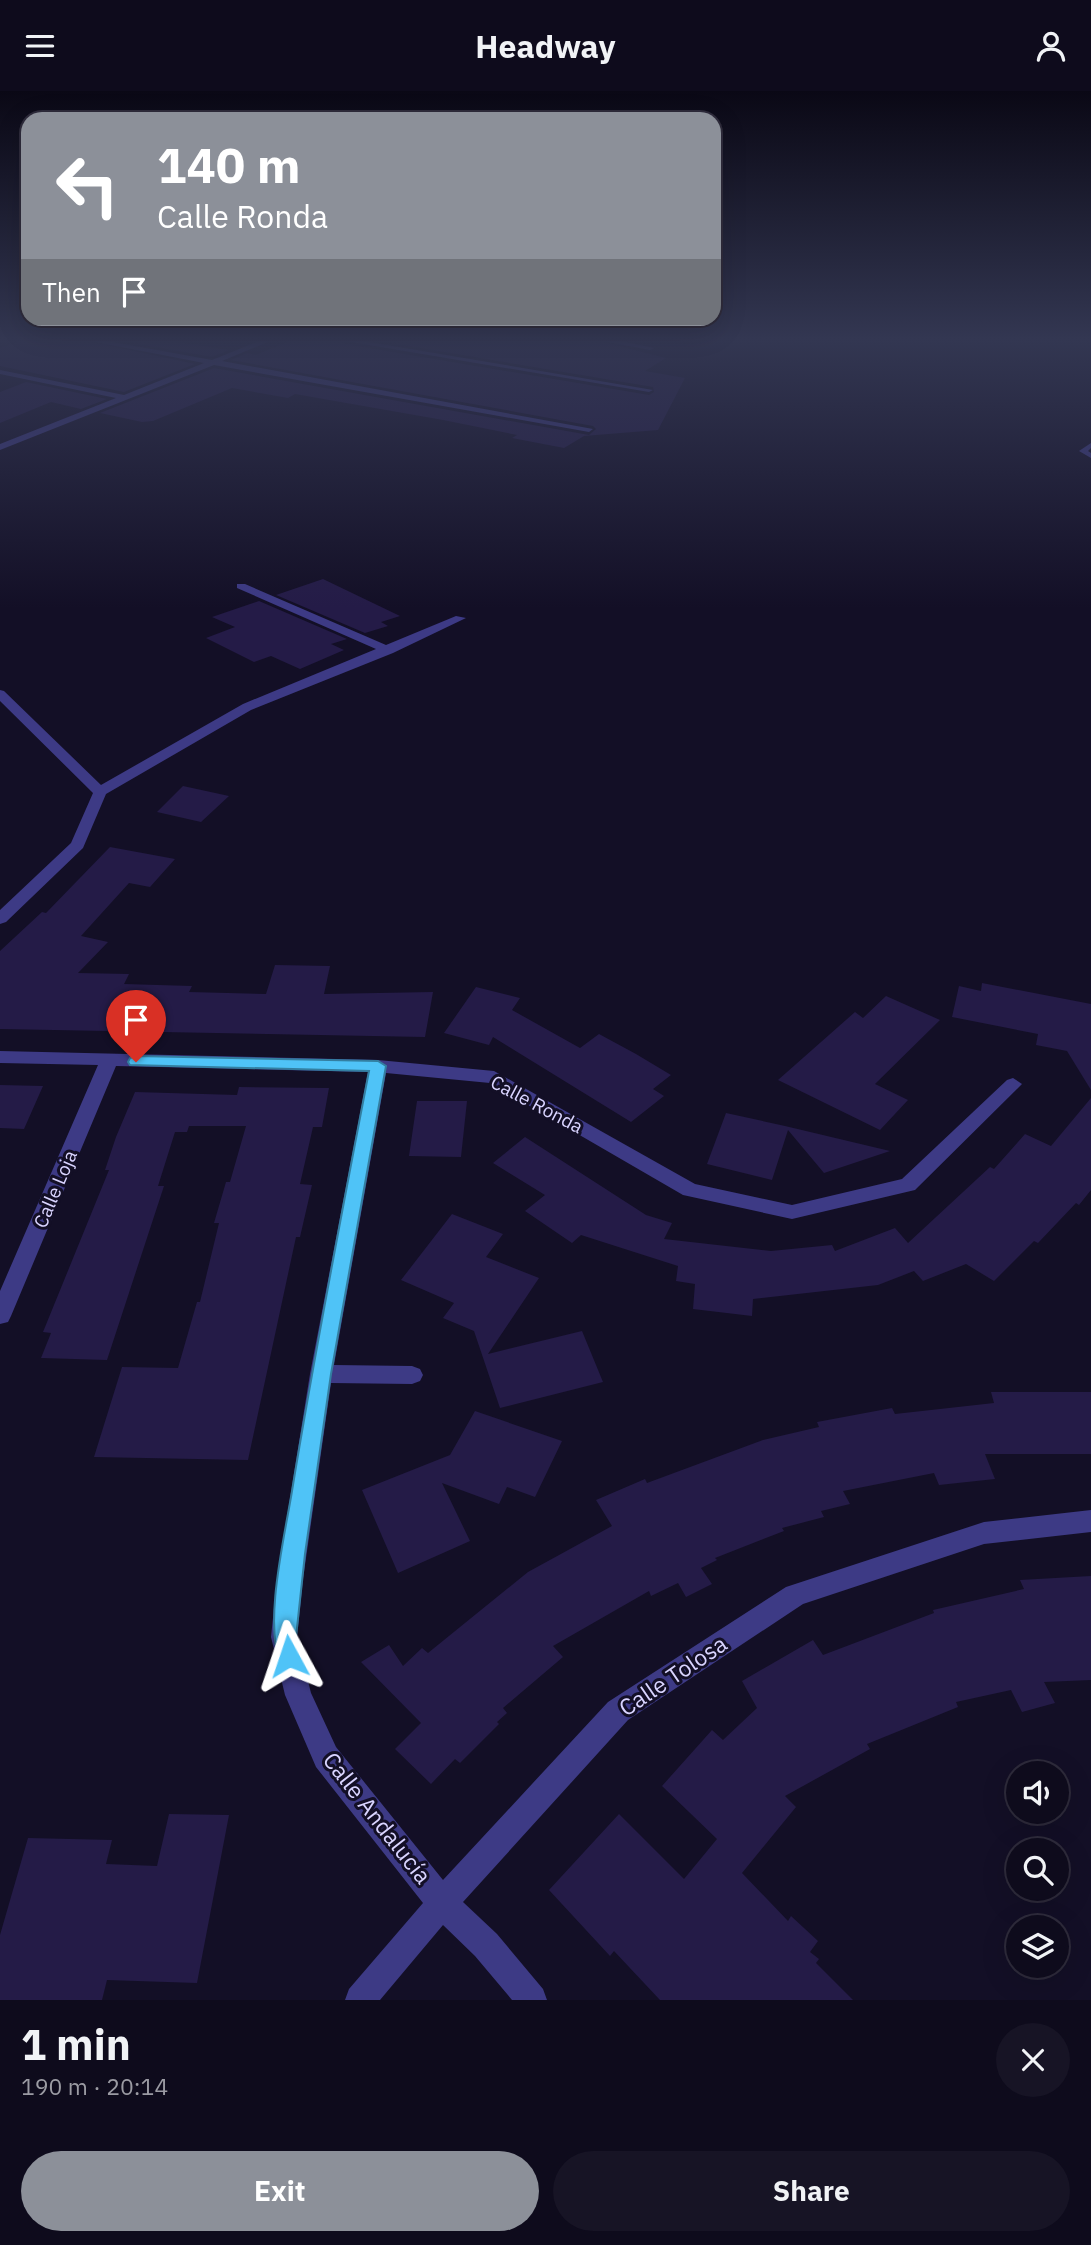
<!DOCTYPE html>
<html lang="en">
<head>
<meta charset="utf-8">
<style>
  :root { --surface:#0e0b1c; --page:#171425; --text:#f1f3f6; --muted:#9b9ba3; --line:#2e2b3b; --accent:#8c9099 }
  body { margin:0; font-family:"IBM Plex Sans",sans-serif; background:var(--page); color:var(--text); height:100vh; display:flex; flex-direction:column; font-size:26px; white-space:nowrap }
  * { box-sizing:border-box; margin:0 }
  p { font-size:23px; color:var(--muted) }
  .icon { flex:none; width:38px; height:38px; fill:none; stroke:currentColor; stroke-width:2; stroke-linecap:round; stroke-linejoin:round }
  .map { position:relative; height:1909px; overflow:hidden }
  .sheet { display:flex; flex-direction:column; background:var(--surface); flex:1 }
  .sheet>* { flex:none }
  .guide { position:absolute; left:21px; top:21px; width:700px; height:214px; border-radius:21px; box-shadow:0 7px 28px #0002,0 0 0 2px var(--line); background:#8c9099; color:#fff; overflow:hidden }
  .buttons { position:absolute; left:1006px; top:1670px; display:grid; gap:14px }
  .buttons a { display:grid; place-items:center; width:63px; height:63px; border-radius:50%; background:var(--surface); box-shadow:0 7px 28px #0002,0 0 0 2px var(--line); font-size:35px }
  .pin { position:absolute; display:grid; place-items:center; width:60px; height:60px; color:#fff; margin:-72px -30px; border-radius:50% 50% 50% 0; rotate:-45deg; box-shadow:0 0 7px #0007 }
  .pin .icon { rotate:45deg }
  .me { position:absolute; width:77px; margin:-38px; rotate:355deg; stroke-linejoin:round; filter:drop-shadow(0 0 5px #0008) }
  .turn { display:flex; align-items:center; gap:24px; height:147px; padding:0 21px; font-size:32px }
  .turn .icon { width:91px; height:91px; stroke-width:2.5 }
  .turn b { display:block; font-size:49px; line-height:60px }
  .then { display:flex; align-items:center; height:66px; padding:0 21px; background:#0003; gap:14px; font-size:26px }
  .round { display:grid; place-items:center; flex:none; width:74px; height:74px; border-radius:37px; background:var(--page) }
  .head { display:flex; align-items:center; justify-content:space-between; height:119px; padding:0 21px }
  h1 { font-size:42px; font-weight:700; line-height:52px }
  .cta { display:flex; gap:14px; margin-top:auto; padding:14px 21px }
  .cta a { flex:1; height:80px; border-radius:42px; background:var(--accent); color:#fff; font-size:28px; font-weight:700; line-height:80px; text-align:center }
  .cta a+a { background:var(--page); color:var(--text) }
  header { display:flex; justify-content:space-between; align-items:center; height:91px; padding:0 21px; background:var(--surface); font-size:32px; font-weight:700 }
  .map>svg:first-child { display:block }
</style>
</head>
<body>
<header><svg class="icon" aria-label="menu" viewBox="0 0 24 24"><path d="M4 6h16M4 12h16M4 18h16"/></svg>Headway<svg class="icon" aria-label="person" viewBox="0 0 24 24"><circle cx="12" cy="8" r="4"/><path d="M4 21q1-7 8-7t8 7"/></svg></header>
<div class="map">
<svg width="1091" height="1909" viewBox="0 0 1091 1909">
  <rect width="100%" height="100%" fill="#130f26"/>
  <path fill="#241b47" d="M21,250H87L195,273L124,301L0,275V257Z
    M122,250H171L229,259L212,266Z
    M289,250H342L345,253L649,304L654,301L653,296L379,250H599L666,267L645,280L685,287L658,339L584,345L564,357L512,347L517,344L443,329L295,303L288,307L232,297L153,330L142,331L100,322L214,277L589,344L596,338L593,335L231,269L247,262L256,264Z
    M26,291L107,308L81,318L51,311L0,332V301Z
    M323,488L400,525L381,531L388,535L365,542L276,504Z
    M259,510L347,548L331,553L344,559L300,578L271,565L254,571L206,547L235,536L212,526Z
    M183,695L229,705L201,731L157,721Z
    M110,756L175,768L150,796L129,792L81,845L108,851L78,882L129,883L124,893L192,895L189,901L266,903L275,874L330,875L324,903L433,901L425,946L0,938V860L42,821L46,822Z
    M982,892L1091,913V999L1067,960L1036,954L1038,943L952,926L959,895L981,900Z
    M476,896L520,907L512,919L580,957L599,943L636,963L671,984L653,998L664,1005L631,1031L493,946L489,954L444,942Z
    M886,905L940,929L875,993L908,1009L880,1039L778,989L855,921L863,927Z
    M0,994L43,995L24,1038L0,1037Z
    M239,996L329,997L322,1036H313L300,1093L312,1094L300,1146H296L248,1369L94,1366L122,1276L178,1277L197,1211H200L219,1132H214L226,1091H230L246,1035H189L187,1041H175L158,1095H164L107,1269L41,1267L51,1242L43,1241L109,1079H105L116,1046L135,1001L237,1004Z
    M1091,1007V1099L1079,1114L1076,1112L1038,1152L1034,1150L994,1190L966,1173L923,1190L914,1180L878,1194L753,1208L752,1225L693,1218L695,1193L676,1190L678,1175L581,1144L572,1152L525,1120L545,1104L493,1072L525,1046L646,1124L672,1132L664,1148L771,1160L832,1154L835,1160L895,1137L908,1152L990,1076L994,1078L1025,1043L1051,1055Z
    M417,1010H467L461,1066L409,1065Z
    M726,1022L785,1035L890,1060L824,1082L788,1039L772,1089L707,1073Z
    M452,1123L503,1143L486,1166L539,1187L488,1263L582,1240L603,1291L500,1317L474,1240L443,1227L454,1212L401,1189Z
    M991,1301H1091V1363H985L995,1388L939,1394L934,1382L843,1400L850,1413L821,1420L824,1426L782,1437L784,1440L715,1467L717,1469L701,1477L712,1493L686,1506L678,1492L651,1505L649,1500L553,1555L563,1566L503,1617L507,1622L497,1631L499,1633L460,1672L455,1668L431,1693L395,1658L421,1632L361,1571L389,1554L403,1575L422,1557L428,1562L528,1481L612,1435L596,1409L645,1388L647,1392L763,1349L819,1336L817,1331L892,1317L895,1323L994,1312Z
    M475,1320L562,1350L535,1406L507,1396L499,1413L442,1392L470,1450L398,1482L362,1399L450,1364Z
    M1091,1485V1589L1044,1591L1055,1612L1022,1621L1011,1599L956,1611L958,1616L867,1653L870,1658L785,1705L796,1716L742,1782L788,1830L791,1825L818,1850L810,1861L819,1868L816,1872L853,1909H660L614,1860L610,1865L549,1799L619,1723L684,1788L717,1748L662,1695L712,1639L723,1649L757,1617L742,1590L813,1549L823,1564L934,1522L933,1519L1024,1498L1020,1489Z
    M169,1723L229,1724L197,1892L107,1889L102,1909H0V1844L28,1747L112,1749L106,1773L157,1775Z"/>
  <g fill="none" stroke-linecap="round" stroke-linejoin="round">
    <path fill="#3d3a85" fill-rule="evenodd" d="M1091,352V357L1088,360L1091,362V367L1079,360Z"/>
    <path fill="#3d3a85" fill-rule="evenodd" d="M90,250H107L212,269L259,250H270L222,270L593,338L589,341L214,274L0,359V353L116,307L0,283V279L124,304L204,272Z
      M345,250H363L653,299L649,301Z
      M602,250H621L654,257L650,259Z
      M237,493H245L386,554L456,525L466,527L393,562L251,619L106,703L83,757L6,831L0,833V819L71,752L93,702L0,610V599L4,600L101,694L243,613L376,558L237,497Z
      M0,960L378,969L494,980L695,1093L792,1114L902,1088L1007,989L1013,987L1022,993L915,1099L792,1128L683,1104L490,992L386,982L334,1274L412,1275L420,1278L423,1284L420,1290L412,1293L331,1292L303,1488L297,1546L311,1602L336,1656L443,1789L608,1611L786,1496L984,1431L1091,1419V1441L984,1453L803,1513L628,1629L463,1811L497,1843L543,1898L547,1909H512L475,1865L443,1834L380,1909H345L349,1898L423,1812L316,1676L285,1604L271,1546L277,1488L310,1283L368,981L116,975L11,1225L8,1231L0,1233V1200L98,974L0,972Z"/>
  </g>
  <linearGradient id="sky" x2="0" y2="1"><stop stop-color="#0a0815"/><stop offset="0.48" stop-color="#333752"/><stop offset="1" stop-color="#333752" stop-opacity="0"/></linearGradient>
  <rect width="1091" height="517" fill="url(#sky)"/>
  <path fill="#4fc3f7" stroke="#337fa1" stroke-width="2" d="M136,965L378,970L386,975L331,1283L305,1463L296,1546L301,1565L297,1573L289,1576L281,1573C263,1533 285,1444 292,1400C315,1259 342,1120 369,980L130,974L128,971L130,967Z"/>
  <g text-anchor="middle" stroke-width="6" stroke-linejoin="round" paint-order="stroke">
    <g font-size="19" fill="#d9d4ff" stroke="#130f26">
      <text transform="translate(537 1013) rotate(28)" y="7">Calle Ronda</text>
      <text transform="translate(55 1098) rotate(-67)" y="7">Calle Loja</text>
    </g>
    <g font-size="23" fill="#d9d4ff" stroke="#130f26">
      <text transform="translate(673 1585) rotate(-34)" y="8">Calle Tolosa</text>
      <text transform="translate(377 1727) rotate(52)" y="8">Calle Andalucía</text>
    </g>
  </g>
</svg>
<div class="buttons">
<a><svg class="icon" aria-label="sound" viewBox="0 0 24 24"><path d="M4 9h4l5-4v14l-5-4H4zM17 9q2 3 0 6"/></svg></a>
<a><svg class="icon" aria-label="search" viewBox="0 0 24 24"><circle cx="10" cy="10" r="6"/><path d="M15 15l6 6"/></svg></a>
<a><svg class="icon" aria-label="layers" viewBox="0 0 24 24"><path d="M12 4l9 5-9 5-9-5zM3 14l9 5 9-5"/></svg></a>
</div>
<div class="pin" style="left:136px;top:971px;background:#d93025"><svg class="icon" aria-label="arrive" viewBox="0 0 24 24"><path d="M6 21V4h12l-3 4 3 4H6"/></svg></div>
<svg class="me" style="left:289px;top:1565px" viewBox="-20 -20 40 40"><path d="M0-17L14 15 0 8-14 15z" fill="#4fc3f7" stroke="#fff" stroke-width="4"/></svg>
<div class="guide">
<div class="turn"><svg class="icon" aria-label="left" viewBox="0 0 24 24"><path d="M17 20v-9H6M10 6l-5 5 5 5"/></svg><div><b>140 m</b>Calle Ronda</div></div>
<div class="then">Then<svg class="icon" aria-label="arrive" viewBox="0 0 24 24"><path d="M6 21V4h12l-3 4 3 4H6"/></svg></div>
</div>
</div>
<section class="sheet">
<div class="head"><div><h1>1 min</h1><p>190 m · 20:14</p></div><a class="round"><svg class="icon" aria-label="close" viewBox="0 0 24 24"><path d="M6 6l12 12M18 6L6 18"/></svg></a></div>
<div class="cta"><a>Exit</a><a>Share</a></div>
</section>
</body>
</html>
